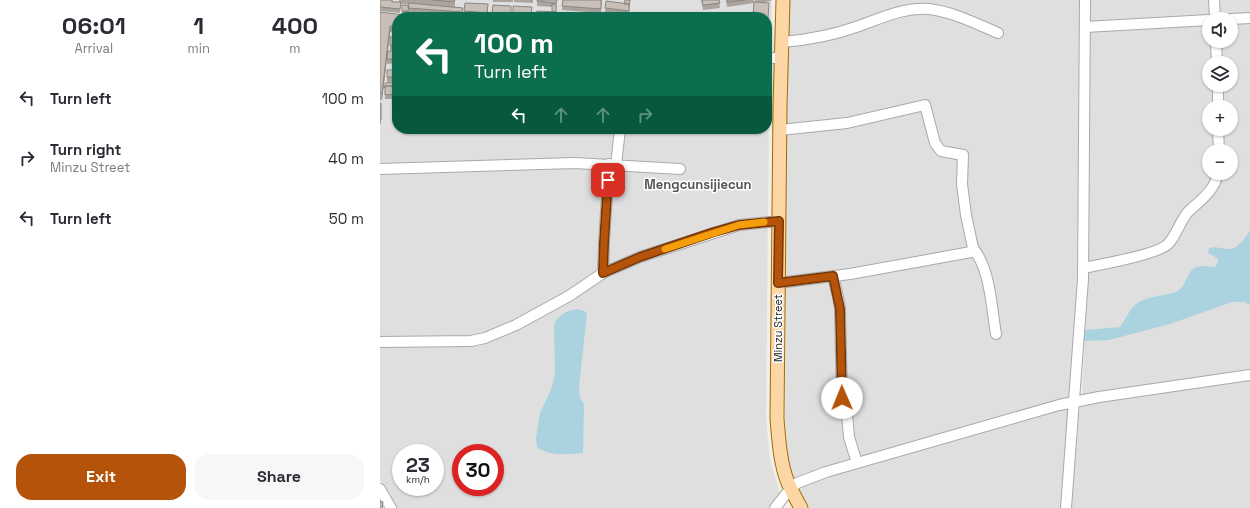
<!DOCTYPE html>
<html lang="en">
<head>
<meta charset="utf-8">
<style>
  :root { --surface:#fff; --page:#f7f7f7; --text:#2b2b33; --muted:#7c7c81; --accent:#b45309 }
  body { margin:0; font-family:"Space Grotesk",sans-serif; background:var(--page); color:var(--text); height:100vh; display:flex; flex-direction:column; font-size:15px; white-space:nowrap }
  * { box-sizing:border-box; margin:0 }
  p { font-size:13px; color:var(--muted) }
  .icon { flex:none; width:22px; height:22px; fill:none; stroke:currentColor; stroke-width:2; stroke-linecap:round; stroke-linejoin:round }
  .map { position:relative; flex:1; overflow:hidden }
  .side { display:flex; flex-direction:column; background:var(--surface); width:380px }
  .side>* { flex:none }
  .top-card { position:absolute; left:12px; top:12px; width:380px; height:122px; border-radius:16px; box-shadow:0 1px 3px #0004; background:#0b6e4f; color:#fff; overflow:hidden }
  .fabs { position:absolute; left:822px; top:12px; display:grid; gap:8px }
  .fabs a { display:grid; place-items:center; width:36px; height:36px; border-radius:50%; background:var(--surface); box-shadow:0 1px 3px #0004; font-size:20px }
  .speed { position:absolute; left:12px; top:444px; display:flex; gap:8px; font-size:20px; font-weight:700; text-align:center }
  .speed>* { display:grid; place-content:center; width:52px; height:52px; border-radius:50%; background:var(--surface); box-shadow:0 1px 3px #0004; line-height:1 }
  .speed small { font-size:10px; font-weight:400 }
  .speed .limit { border:6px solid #d22; background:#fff; color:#111 }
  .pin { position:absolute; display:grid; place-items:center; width:34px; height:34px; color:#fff; margin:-17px; border-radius:8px; box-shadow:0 2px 6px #0006 }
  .me { position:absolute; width:44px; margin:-22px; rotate:359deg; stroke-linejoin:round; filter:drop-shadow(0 0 3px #0008) }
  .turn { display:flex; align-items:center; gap:14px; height:84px; padding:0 16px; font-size:18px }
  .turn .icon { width:52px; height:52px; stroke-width:2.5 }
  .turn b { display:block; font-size:28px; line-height:34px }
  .lanes { display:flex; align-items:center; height:38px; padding:0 16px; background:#0003; justify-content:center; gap:20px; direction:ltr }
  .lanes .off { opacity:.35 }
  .eta { display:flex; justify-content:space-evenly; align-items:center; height:68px; text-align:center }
  .eta b { font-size:24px; font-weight:600; line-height:28px }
  .cta { display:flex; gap:8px; margin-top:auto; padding:8px 16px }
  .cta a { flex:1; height:46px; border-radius:16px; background:var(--accent); color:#fff; font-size:16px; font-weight:600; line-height:46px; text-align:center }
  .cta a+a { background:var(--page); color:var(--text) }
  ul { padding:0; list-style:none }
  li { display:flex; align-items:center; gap:12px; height:60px; padding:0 16px }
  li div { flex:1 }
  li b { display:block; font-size:15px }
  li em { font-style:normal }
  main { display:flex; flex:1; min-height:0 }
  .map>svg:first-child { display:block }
</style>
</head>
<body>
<main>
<section class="side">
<div class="eta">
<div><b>06:01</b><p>Arrival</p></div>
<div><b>1</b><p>min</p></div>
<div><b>400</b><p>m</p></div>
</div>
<ul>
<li><svg class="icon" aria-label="left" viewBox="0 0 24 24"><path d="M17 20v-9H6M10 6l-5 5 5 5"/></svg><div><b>Turn left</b></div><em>100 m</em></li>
<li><svg class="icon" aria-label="right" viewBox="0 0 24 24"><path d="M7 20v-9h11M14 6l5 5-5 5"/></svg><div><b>Turn right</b><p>Minzu Street</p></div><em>40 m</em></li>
<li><svg class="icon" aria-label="left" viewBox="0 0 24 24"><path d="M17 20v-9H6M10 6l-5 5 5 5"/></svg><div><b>Turn left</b></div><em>50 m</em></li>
</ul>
<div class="cta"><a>Exit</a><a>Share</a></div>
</section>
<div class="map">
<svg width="870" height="508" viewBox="0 0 870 508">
  <rect width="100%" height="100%" fill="#f2efe9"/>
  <path fill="#e0dfdf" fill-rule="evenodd" d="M0,0H392L389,106L386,419L390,460L400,493L389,508H16L0,480ZM17,17H387V129H17ZM21,453H55V487H21ZM81,453H115V487H81Z
    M410,0H701L696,317L681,508H430L415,481L408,456L405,418L407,107Z
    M708,0H870V370L702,395L706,313ZM829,19H851V41H829ZM829,63H851V85H829ZM829,107H851V129H829ZM829,151H851V173H829Z
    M870,379V508H691L700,404Z"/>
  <path fill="#aad3df" d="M870,231V305L864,302H852L790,324L729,340L703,341L705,330L740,327C745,320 749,311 754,306C766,295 784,297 798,291C802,288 804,284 806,280C813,264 819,266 835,267L838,262L837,258L828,253L829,248C836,246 841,249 848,249C858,250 864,238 870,231Z
    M198,309L204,311L207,313L199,387L200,398L204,404L203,453C186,454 171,457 157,447L156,438L160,413L172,387L175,372L174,325C178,314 187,311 198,309Z"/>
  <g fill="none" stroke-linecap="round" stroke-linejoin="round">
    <g stroke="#a9a9a9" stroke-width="12">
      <path id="minor" d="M834,0L835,19
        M851,19L870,18
        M705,27L829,20
        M836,41L837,63
        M402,42C428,40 454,35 479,26C502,18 523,7 549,9C573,12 595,23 618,33
        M387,59L401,57
        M838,85V107
        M838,129L839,151
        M236,165L240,129
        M0,169L195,163L300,169
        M593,248C611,271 611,306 616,334
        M703,268C719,265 779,254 788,244C797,235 800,220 809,211C821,200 835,190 838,173
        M223,273L224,243L229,164
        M453,276L458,297L460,309L462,398L467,415L469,437L477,463
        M398,283L470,274L591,252L593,248L586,215L582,184L583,155L561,151L555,143L545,105L467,123L400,130
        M0,342L91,341L105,338L136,325L189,296L223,273L260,257L359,225L399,221
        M0,489L11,508
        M395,508L406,494L417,483L446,472L679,405L719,397L870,375
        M686,508L703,279L705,0"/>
    </g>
    <g stroke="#a06b00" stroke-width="15">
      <path id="major" d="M403,0L400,106L397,419C399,441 400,463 408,483C412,492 417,500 421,508"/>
    </g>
    <use href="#minor" stroke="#fff" stroke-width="10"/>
    <use href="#major" stroke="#fcd6a4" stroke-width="13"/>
  </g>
  <path fill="#aba49e" d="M0,0L19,2V0H75V7L83,8L82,17L28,13V14L22,13V5L29,6V5L21,4L20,13L0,11Z
    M113,0H133V2H113Z
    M134,0H153V3L134,2Z
    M157,0H177L176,17L172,12V7L157,6Z
    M183,0H222L221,13L182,10Z
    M250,0L249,16L225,13V8L244,4Z
    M321,0H339L340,8L323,10Z
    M346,0H374V3L347,7Z
    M375,0H391V1L378,3L389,8L375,2Z
    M85,3L108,4L107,17L84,16Z
    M113,5L131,6V17H112Z
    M133,6L152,7L151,17H133Z
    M0,12L17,17V33L10,32L2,100H0Z
    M10,37H17V50H10Z
    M17,51V63L7,64V59Z
    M7,70H17V81L7,82Z
    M5,83L14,86H17V99H5Z
    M0,103H1V124H0Z"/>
  <path fill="#8b8681" d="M10,26V32L2,100V93Z"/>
  <path fill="#c7bfb8" stroke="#8b8681" d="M0,0H12V2H21L20,9L0,7Z
    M53,0H75L74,2Z
    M157,0H177L176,3L157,1Z
    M183,0H221V9L182,6Z
    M245,0H250L249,6V4H244Z
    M322,0H339L340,3L323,5Z
    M347,0H365L347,2Z
    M226,1L249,4V11L225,8Z
    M374,2L389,3L387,36V17H373Z
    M29,3L83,8L82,12L28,8Z
    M85,3L108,4L107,13L84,11Z
    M172,4L176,5V12L172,11Z
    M22,5L29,6L28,11H22Z
    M113,5L131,6V14L112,13Z
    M133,6L152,7L151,15L133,14Z
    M157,11L176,12L175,17H156Z
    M0,12L23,15V17H17V27L10,26L2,93H0Z
    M182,15L209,17H181Z
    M10,37H17V45H10Z
    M8,51H17V59H7Z
    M7,70H17V77H7Z
    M14,82V86H5V88V83Z
    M5,86H17V94L5,95Z
    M0,103H1V120H0Z
    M0,501L3,502L2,508H0Z"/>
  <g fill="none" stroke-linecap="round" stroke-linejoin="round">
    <g stroke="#753606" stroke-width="10">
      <path id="route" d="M228,180L224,243L223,273L260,257L334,232L359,225L399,221L398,283L453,276L460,309L462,398"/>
    </g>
    <use href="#route" stroke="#b45309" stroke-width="7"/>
    <path stroke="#f59e0b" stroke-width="7" d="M285,249L359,225L384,222"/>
  </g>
  <g text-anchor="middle" stroke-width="3" stroke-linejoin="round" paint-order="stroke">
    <g font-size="11" fill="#222" stroke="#fff">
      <text transform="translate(398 328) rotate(-90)" y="4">Minzu Street</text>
    </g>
    <g font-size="13" font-weight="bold" fill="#555" stroke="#fff">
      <text x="318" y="189">Mengcunsijiecun</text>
    </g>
  </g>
</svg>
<div class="fabs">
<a><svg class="icon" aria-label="sound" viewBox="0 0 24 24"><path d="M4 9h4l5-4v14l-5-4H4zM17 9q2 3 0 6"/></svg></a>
<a><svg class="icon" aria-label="layers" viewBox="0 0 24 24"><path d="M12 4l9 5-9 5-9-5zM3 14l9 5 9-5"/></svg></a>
<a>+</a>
<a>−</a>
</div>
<div class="speed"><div>23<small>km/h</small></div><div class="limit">30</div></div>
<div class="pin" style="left:228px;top:180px;background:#d93025"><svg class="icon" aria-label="arrive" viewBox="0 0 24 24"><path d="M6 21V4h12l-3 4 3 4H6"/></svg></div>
<svg class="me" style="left:462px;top:398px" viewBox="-20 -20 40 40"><circle r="19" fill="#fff"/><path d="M0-13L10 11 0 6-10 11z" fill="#b45309"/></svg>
<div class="top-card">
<div class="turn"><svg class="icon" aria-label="left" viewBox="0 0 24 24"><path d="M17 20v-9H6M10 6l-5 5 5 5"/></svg><div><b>100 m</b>Turn left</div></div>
<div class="lanes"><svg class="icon" aria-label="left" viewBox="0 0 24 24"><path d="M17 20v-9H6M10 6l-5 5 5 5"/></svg><svg class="icon off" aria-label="ahead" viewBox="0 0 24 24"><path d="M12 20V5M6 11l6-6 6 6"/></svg><svg class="icon off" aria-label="ahead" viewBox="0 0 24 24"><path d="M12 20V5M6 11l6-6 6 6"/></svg><svg class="icon off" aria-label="right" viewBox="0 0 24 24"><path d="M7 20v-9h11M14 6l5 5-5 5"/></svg></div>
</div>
</div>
</main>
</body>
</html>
